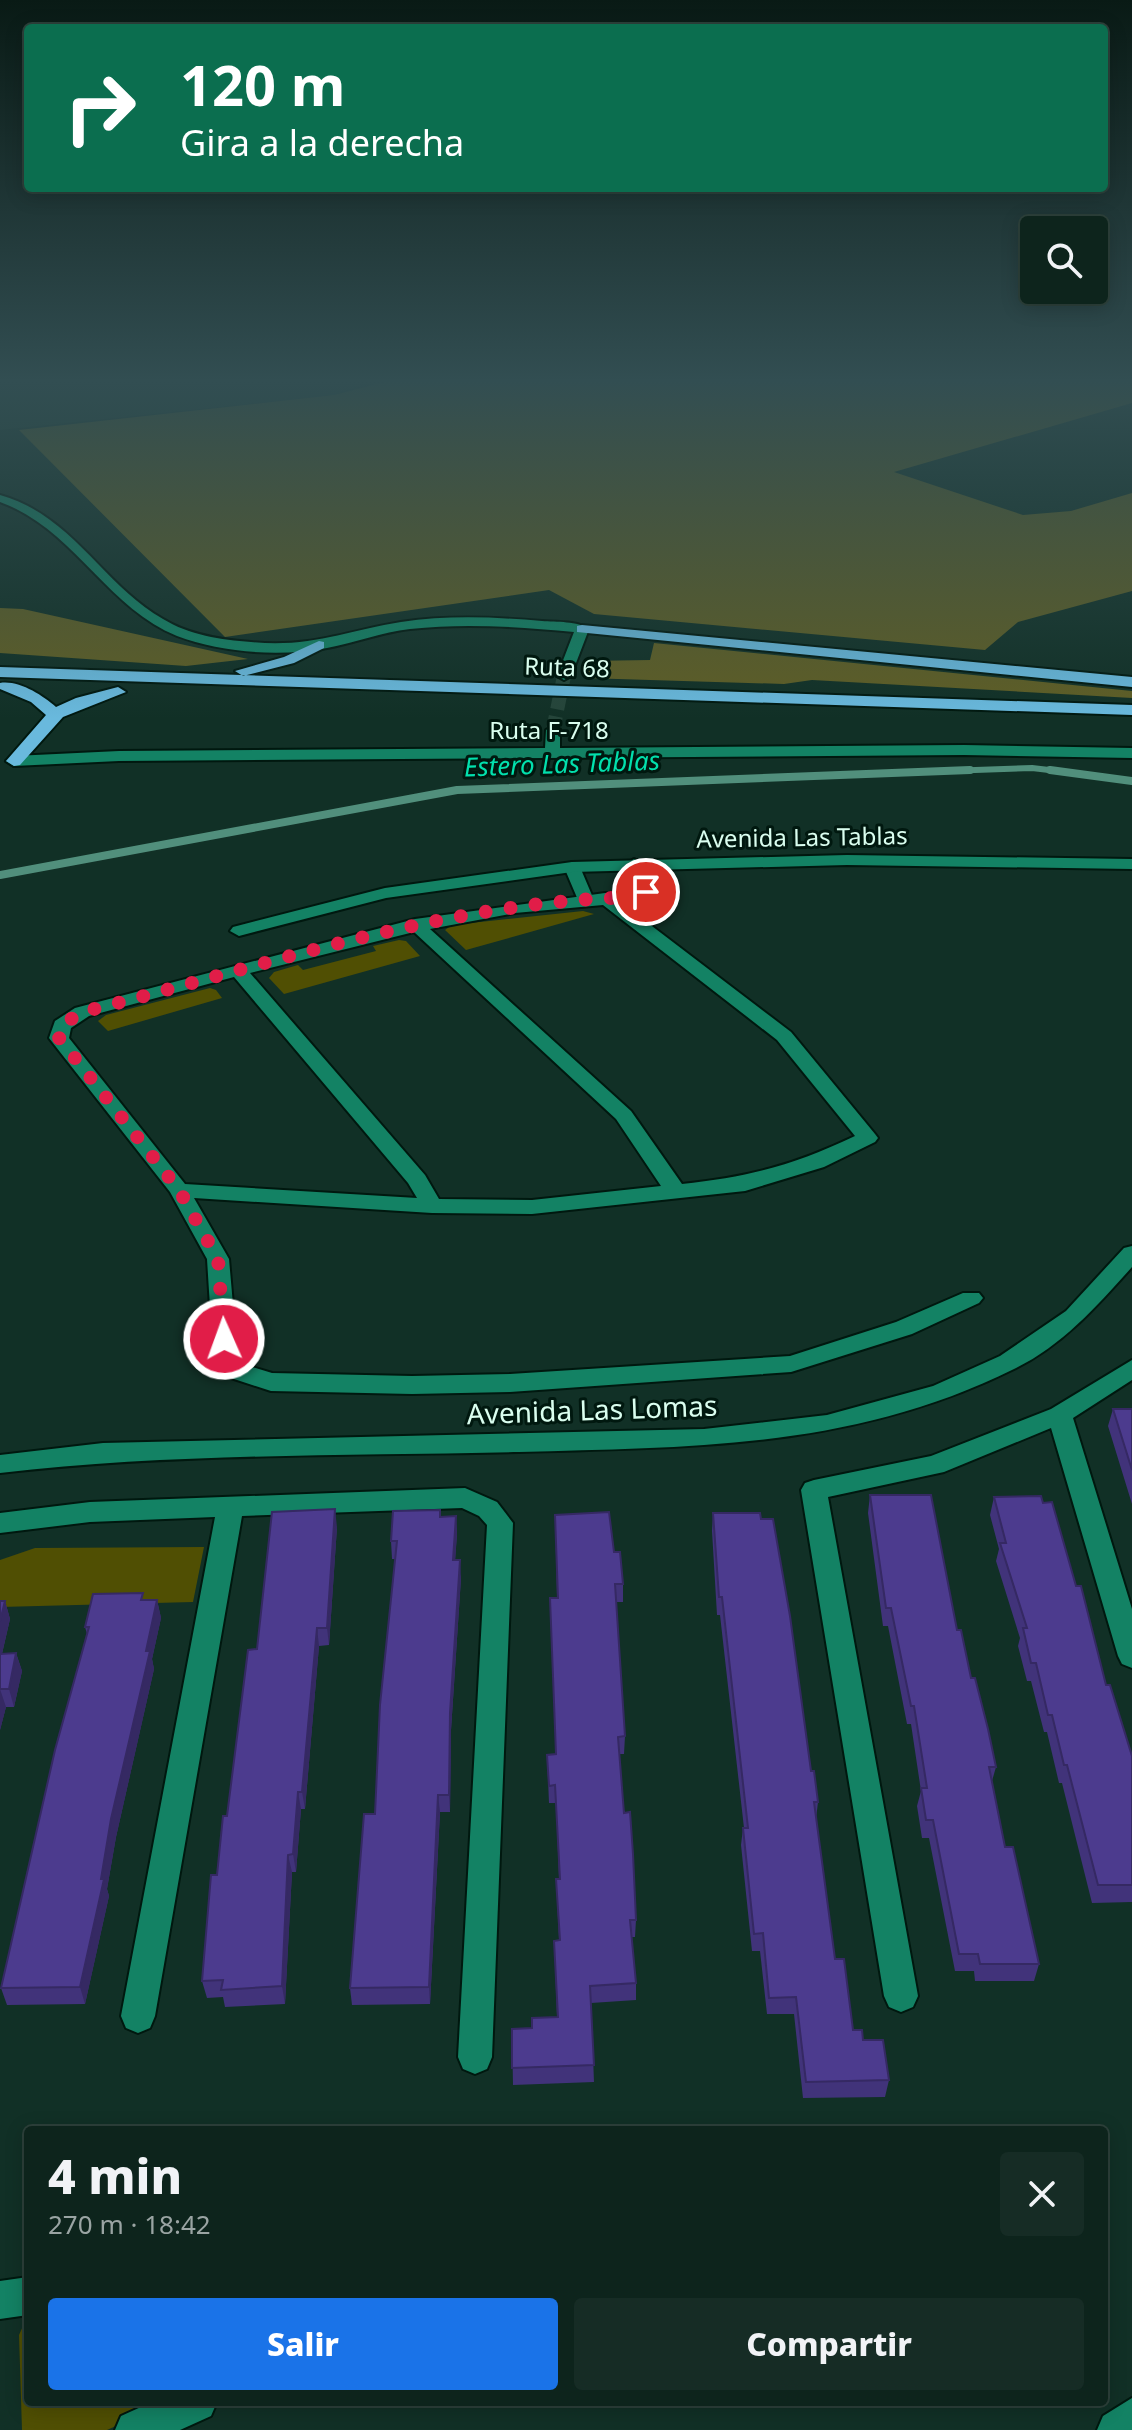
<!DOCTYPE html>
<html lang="es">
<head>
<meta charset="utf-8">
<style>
  :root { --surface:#0d241c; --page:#162c25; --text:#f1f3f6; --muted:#9aa4a3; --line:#2d413b; --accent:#1a73e8 }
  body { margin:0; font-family:"Noto Sans",sans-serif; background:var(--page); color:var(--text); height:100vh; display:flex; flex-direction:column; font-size:30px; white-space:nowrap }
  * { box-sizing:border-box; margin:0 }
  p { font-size:26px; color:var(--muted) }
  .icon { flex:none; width:44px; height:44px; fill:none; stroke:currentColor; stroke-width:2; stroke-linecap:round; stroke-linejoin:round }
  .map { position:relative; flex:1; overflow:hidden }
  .drawer { position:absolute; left:24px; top:2126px; width:1084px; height:280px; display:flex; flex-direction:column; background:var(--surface); border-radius:8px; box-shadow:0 4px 20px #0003,0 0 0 2px var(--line) }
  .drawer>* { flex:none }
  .banner { position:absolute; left:24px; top:24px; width:1084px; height:168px; border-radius:8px; box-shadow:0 4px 20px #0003,0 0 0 2px var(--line); background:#0b6e4f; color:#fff; overflow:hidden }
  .fabs { position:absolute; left:1020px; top:216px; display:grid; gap:16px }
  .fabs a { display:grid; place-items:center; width:88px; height:88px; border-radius:8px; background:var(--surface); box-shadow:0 4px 20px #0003,0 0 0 2px var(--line); font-size:40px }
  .pin { position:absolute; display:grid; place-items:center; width:68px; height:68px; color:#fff; margin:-34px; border:4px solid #fff; border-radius:50%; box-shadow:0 2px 8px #0007 }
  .me { position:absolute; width:88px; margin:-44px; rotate:358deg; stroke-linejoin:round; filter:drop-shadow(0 0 6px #0008) }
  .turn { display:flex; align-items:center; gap:28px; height:168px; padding:0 24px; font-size:36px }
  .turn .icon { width:104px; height:104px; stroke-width:2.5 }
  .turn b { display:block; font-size:56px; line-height:68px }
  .round { display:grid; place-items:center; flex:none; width:84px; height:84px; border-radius:8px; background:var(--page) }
  .headline { display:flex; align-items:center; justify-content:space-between; height:136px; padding:0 24px }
  h1 { font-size:48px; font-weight:800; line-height:60px }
  .cta { display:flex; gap:16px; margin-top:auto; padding:16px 24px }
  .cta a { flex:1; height:92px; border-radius:8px; background:var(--accent); color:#fff; font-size:32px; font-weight:800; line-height:92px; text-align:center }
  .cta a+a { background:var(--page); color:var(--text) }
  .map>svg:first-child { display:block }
</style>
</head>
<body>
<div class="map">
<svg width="1132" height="2430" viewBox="0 0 1132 2430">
  <rect width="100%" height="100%" fill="#113026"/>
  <path fill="#193b2f" d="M0,379H379L334,395L0,430Z"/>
  <path fill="#504f03" d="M583,911L594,914L466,950L445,930L452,925Z
    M399,940L406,941L420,956L284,994L269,978L274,972L298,965L303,970L376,951L373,946Z
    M210,988L216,990L222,998L108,1031L98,1021L106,1015Z
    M204,1547L193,1602L0,1607V1560L35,1548Z
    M28,2315V2402H169L107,2430H22L19,2335Z"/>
  <path fill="#5f5e25" d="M396,379H1132V403L894,472L1023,515L1071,511L1132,493V591L1018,622L985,650L594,614L549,590L225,637L19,430L334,395Z
    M0,608L23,609L248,659L186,666L0,653Z
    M654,643L1132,691V698L812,680L784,684L585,678L586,661L650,660Z"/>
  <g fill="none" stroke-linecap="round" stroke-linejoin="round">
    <path stroke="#518f7c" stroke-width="6" d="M918,772L1032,768L1066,772"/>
    <path stroke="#518f7c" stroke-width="8" d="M1050,770L1132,781
      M0,875L457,790L970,770"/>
    <path stroke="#25453a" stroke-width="14" stroke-dasharray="14 7" stroke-linecap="butt" d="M553,730L564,676"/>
    <g stroke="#00180f" stroke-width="4">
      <path id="service" d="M634,859L642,864L656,897L654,900H642L640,897L626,864Z
        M572,862L580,867L594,900L592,903H580L578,900L564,867Z"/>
    </g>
    <g stroke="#00180f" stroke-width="4">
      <path id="minor" d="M847,855L1132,859V869L847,865L572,872L386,898L239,936L230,931L233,927L385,888L572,862Z
        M663,892L669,893V901L623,904L791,1032L875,1134L878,1138L875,1142L824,1167L745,1191L532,1214L432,1213L194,1198L229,1259L236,1339L249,1366L272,1373L412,1376L510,1374L790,1356L896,1322L963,1293H979L983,1298L979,1303L912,1334L791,1372L510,1392L412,1394L271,1391L231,1378L212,1339L207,1259L170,1192L49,1038L55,1021L75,1008L415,919L605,893ZM603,905L777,1040L855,1136C794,1165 749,1177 682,1184L631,1111L430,929L515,913ZM414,932L616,1119L661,1186L532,1200L439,1199L425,1175L250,973ZM234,977L408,1183L417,1198L185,1184L69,1038L71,1028L89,1016Z
        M1132,1246V1267C1097,1306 1062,1346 1014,1369C853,1449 693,1447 519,1452C346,1456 172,1453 0,1473V1455L103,1443L704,1429L827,1415L933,1386L1000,1356L1066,1311L1124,1248Z
        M1132,1360V1380L1073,1418L1132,1609V1668L1122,1664L1118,1656L1051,1428L944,1472L828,1497L918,1996L913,2007L901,2012L889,2007L884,1996L801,1490L805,1483L814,1480L931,1456L1051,1409Z
        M465,1488L497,1502L513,1523L492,2057L487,2069L475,2074L463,2069L458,2057L487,1525L479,1516L462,1508L242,1516L155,2016L150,2028L138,2033L126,2028L121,2016L215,1517L90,1522L0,1533V1513L90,1502Z
        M28,2277V2315L0,2319V2281Z
        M1132,2398V2430H1097L1103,2416Z
        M152,2402H217L211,2416L180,2430H115L121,2416Z"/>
    </g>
    <g stroke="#00180f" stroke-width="4">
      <path id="tertiary" d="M0,495C72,515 102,584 163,619C189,635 221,640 251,642C310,648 346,631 401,622C447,615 495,617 542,621C556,622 578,621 589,629L571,676L564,680L557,676L574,632C520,627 465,623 410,629C382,632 355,643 327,648C281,657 222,653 177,636C106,607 73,528 0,502Z
        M553,726L560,730V748L964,745L1132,748V758L964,755L119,761L14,766L6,761L14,756L119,751L545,748L546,730Z"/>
    </g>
    <g stroke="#00180f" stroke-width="4">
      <path id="motorway" d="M582,625L1132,677V687L577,632V626Z
        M319,641L324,642V648L294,663L243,676L235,671L284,657Z
        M0,667L1132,705V715L0,677Z
        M0,683C19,680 42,695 56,707L76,698L118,687L126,692L63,717L20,765L14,766L6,761L46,715L31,702L0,689Z"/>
    </g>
    <use href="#service" fill="#138264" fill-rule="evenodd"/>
    <use href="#minor" fill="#138264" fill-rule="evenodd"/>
    <use href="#tertiary" fill="#138264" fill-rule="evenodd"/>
    <use href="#motorway" fill="#69b9dd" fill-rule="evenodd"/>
  </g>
  <path fill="#41337a" d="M1113,1409H1132V1504L1108,1426Z
    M870,1495L957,1630L996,1767L992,1781L1005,1847L1039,1964L1034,1981H975L974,1971H955L929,1838H922L917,1806L921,1791L911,1724H907L888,1626H883L868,1513Z
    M994,1497L1106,1685L1132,1756V1902L1092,1903L1062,1783H1059L1047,1732H1044L1031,1681H1027L1018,1646L1020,1638L996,1561L999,1549L990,1515Z
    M713,1513L811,1771L818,1802L816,1819L835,1959L853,2030L863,2040L889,2080L885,2097L803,2098L794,2014H767L760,1951H752L741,1845L743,1828H744L720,1615H717L712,1531Z
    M555,1515L614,1552L623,1584V1602H616L625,1736L624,1754H619L624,1813L636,1920L635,1937H631L636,1983V2000L591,2003L594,2082L513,2085L512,2029L532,2028L557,2017L554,1941L559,1940L556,1879H559L556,1803H549L547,1755L555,1754L557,1598Z
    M456,1516L457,1534L455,1560L461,1578L451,1730L450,1812H440L430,2004L352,2005L350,1988L375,1814L395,1559H392L391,1541L441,1517Z
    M337,1527L329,1645L319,1646L305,1809H301L296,1872H292L285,2004L225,2007L223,1997L207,1998L202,1981L217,1875L227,1816Z
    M144,1600H157L161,1618L152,1659L154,1669L116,1837L107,1889L109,1896L85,2004L7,2005L1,1988L87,1634L85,1627Z
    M0,1601H5L10,1619L2,1654L16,1653L22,1671L14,1707H6L0,1730Z"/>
  <path fill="#352963" d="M335,1509L337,1527L329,1645L327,1628Z
    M456,1516L457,1534L454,1578L453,1560Z
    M460,1560L461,1578L451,1730L450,1812L449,1795L450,1713Z
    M157,1600L161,1618L152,1659L154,1669L116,1837L107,1889L109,1896L85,2004L80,1987L111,1819Z
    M5,1601L10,1619L0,1662V1621Z
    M317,1628L319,1646L305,1809L302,1792Z
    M16,1653L22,1671L14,1707L9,1689Z
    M0,1689L6,1707L0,1730Z
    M298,1792L301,1809L296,1872L293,1854Z
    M438,1795L440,1812L430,2004L429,1987Z
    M288,1855L292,1872L285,2004L282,1986Z"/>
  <path fill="#4c3b8e" stroke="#352963" stroke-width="2" d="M1113,1409H1132V1470Z
    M870,1495H931L957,1630H961L971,1678H975L988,1729L996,1767H989L1005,1847H1013L1039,1964H980L978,1954H959L933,1820H926L921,1788H927L914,1706H911L891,1608H886Z
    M1041,1496L1043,1503L1052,1502L1076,1586H1081L1106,1685H1110L1132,1756V1885H1098L1067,1765H1064L1052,1715H1048L1036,1663H1031L1023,1628H1027L1000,1543H1006L994,1497Z
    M335,1509L327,1628H317L302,1792H298L293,1854L288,1855L282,1986L221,1990L223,1980L202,1981L211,1875H217L223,1816H227L248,1650L257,1649L272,1512Z
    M440,1510V1517L456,1516L453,1560H460L450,1713L449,1795H438L429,1987L350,1988L364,1814H375L380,1705L397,1541H391L393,1511Z
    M609,1512L614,1552H620L623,1584H615L625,1736L618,1737L624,1813L630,1812L633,1854L636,1920H630L636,1983L590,1986L594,2065L512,2068V2029L532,2028V2018L558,2017L554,1941L560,1940L556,1879H560L555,1785L549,1786L547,1755L556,1754L550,1598H558L555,1515Z
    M713,1513H760L761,1519H773L790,1616L811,1771H814L818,1802H814L835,1959H844L853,2030H862L863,2040H883L889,2080L806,2082L796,1997L769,1998L763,1933L754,1934L743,1828H748L722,1597H719Z
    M143,1593L141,1600H157L146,1651H150L111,1819L101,1879H104L80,1987L1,1988L55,1750L89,1627H85L93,1594Z
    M0,1601H5L0,1621Z
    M16,1653L9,1689H0V1690V1654Z"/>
  <linearGradient id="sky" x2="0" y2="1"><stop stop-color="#091a15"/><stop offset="0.53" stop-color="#324e52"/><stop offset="1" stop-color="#324e52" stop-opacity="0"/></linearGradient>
  <rect width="1132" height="719" fill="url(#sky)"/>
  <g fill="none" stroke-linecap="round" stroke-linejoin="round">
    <path stroke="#e11d48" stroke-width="14" stroke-dasharray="0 25.2" d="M224,1339L218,1259L179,1190L59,1038L62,1025L82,1012C268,966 454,898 648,897L646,892"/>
  </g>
  <g text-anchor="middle" stroke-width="6" stroke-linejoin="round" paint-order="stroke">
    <g font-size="24" fill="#dafeef" stroke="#00180f">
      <text transform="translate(567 668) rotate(2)" y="8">Ruta 68</text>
      <text x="549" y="739">Ruta F-718</text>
      <text transform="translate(802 838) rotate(-1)" y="8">Avenida Las Tablas</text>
    </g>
    <g font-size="26" font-style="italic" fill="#02e0ad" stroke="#00180f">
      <text transform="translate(562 764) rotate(-2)" y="9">Estero Las Tablas</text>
    </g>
    <g font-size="28" fill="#dafeef" stroke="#00180f">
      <text transform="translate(592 1410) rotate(-2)" y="10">Avenida Las Lomas</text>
    </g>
  </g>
</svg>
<div class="fabs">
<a><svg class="icon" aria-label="search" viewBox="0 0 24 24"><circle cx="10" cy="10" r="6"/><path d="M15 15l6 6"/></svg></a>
</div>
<div class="pin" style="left:646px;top:892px;background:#d93025"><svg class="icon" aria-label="arrive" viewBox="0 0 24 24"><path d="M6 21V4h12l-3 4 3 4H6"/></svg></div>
<svg class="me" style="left:224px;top:1339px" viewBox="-20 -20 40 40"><circle r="17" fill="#e11d48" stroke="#fff" stroke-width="3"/><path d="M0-11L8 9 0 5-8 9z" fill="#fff"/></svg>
<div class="banner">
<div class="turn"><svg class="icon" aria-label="right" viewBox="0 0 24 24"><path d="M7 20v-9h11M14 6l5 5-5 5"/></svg><div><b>120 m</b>Gira a la derecha</div></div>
</div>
<section class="drawer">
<div class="headline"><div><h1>4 min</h1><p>270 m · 18:42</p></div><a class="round"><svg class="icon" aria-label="close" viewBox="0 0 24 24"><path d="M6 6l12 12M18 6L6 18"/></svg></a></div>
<div class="cta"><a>Salir</a><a>Compartir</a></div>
</section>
</div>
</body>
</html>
